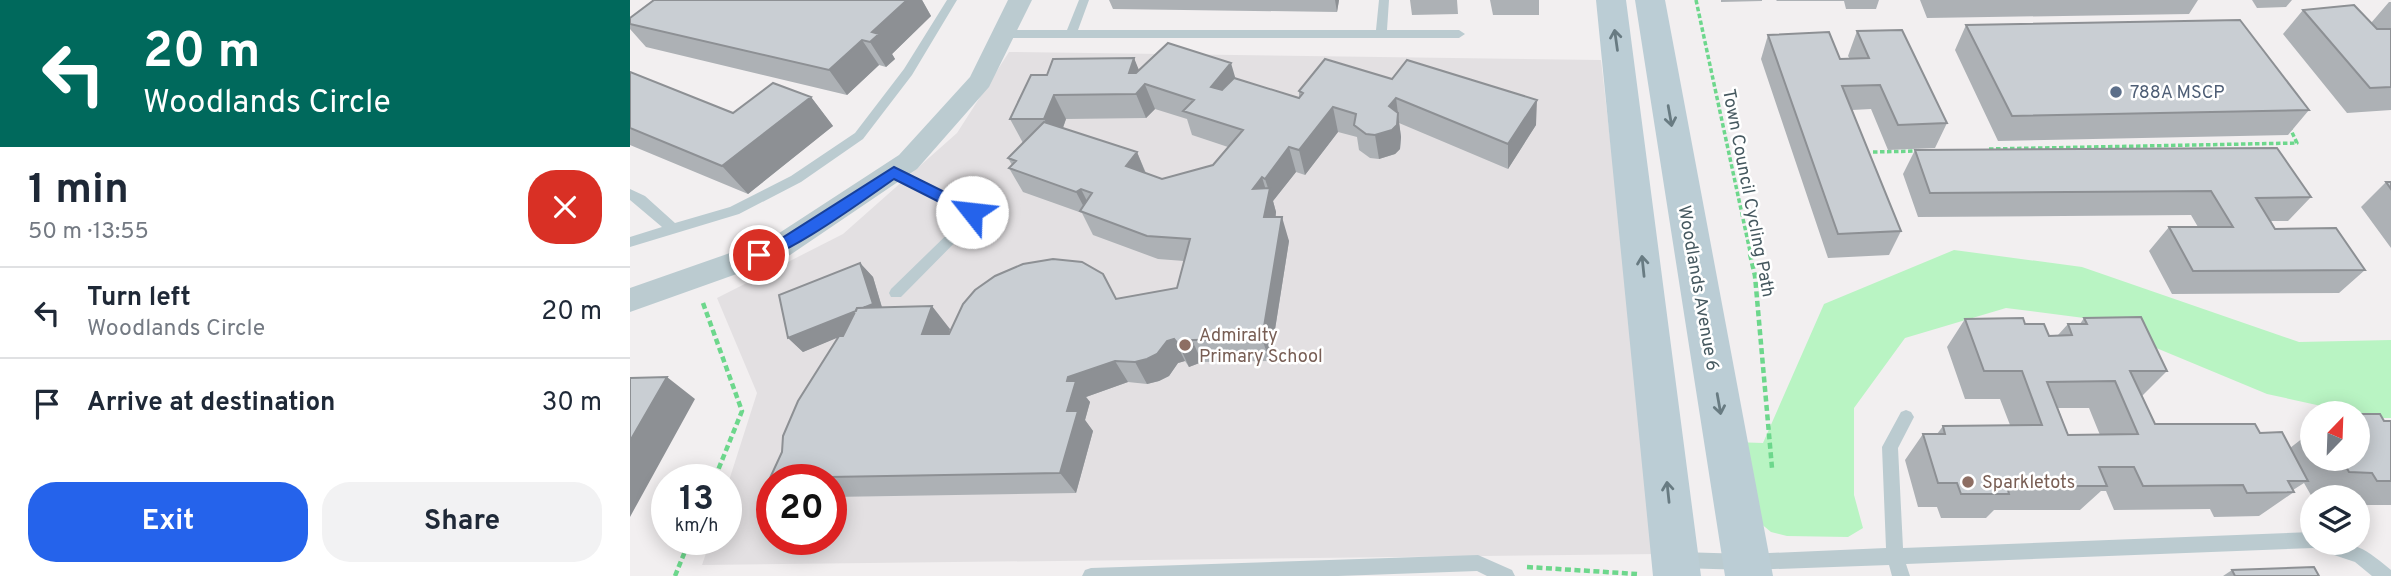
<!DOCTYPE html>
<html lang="en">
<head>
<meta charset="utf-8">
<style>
  :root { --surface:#fff; --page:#f2f2f3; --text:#1f2937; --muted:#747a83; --line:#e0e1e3; --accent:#2563eb }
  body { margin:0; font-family:Overpass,sans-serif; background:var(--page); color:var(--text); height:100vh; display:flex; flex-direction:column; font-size:26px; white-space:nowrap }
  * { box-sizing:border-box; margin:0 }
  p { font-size:23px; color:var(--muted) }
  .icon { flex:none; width:38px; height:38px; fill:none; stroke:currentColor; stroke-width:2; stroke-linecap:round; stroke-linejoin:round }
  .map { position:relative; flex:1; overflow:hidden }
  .drawer { display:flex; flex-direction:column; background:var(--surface); width:630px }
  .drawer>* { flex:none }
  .top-card { background:#00695c; color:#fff; overflow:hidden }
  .needle { width:46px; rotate:23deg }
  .fabs { position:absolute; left:1670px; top:401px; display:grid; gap:14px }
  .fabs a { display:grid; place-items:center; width:70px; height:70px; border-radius:50%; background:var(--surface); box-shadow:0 4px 18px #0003; font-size:35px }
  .speed { position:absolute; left:21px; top:464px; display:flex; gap:14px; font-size:35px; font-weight:700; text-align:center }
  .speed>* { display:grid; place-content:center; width:91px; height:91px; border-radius:50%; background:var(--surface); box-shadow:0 4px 18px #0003; line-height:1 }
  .speed small { font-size:18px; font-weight:400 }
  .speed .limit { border:10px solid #d22; background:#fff; color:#111 }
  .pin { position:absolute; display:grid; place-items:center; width:60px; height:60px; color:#fff; margin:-30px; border:4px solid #fff; border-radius:50%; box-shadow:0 2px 7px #0007 }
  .me { position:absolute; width:77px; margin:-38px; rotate:299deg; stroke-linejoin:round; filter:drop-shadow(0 0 5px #0008) }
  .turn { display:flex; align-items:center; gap:24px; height:147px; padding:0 28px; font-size:32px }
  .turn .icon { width:91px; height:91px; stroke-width:2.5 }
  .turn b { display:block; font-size:49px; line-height:60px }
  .round { display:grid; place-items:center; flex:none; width:74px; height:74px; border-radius:28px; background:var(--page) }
  .overview { display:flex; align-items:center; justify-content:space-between; height:119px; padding:0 28px }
  h1 { font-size:42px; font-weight:700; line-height:52px }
  .button { display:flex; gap:14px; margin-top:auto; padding:14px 28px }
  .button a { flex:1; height:80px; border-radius:28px; background:var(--accent); color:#fff; font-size:28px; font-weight:700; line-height:80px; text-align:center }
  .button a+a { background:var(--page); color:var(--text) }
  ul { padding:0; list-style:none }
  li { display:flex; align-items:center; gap:21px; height:91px; padding:0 28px; border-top:2px solid var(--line) }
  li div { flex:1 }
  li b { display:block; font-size:26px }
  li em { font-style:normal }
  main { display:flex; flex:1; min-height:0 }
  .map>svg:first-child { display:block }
</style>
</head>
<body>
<main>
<section class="drawer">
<div class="top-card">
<div class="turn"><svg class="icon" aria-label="left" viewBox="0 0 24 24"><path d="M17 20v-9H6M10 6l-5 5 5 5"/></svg><div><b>20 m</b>Woodlands Circle</div></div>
</div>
<div class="overview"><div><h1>1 min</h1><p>50 m · 13:55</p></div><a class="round" style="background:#d93025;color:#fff"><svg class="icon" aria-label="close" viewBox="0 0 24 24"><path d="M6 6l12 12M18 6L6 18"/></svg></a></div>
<ul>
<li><svg class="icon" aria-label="left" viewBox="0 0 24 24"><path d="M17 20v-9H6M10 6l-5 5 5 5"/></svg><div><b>Turn left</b><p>Woodlands Circle</p></div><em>20 m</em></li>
<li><svg class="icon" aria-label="arrive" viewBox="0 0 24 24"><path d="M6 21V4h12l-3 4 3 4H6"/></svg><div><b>Arrive at destination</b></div><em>30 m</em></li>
</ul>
<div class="button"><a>Exit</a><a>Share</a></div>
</section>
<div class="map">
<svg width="1761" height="576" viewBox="0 0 1761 576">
  <rect width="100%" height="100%" fill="#f2eff0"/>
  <path fill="#e3e0e2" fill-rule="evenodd" d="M379,52L971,60L1028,554L72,565L81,539H96V490L127,393L87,298L213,234L327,133ZM142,480H201V539H142Z"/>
  <path fill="#b9f4c3" d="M1324,250L1452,267L1669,342L1761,340V418H1746L1637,394L1454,318L1376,308L1275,338L1224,408V495L1233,528L1218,537L1157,536L1141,532L1117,512L1103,442L1133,443L1194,304Z"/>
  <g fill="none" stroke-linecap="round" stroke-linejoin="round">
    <path stroke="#6dd78c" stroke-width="3.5" stroke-dasharray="4.5 2.5" stroke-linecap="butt" d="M1066,0L1121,256
      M1359,149L1667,143L1660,128
      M1243,152L1288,151"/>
    <path stroke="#6dd78c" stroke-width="4.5" stroke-dasharray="6 3.5" stroke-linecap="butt" d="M1120,254L1125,276L1142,468
      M73,303L112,411L84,480
      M897,567L1007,574
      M45,576L60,539"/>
    <path fill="#bbcbd0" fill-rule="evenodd" d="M317,0H327L282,75L233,139L171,182L109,214L0,247V237L32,227L0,200V189L15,196L45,223L100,207L161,176L225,133L274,69Z
      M449,0H459L448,30H746L749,0H759L757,30H829L835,34L829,38C678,38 526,38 375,38L369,34L375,30H437Z
      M264,168L338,203L347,208L350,217L271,297H261L259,293L261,289L336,216L328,209L259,176L258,173Z
      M1276,410L1281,412L1284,417L1268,448L1273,548L1682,532V542C1723,542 1729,543 1761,570V576H1742L1725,562L1683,548L1276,564L1280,576H1262L1259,565L1117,570L1050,568L1044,566L1042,560L1044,554L1050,552L1117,554L1256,548L1252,447L1271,412Z
      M848,555L882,570L885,576H857L847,571L708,576H452L455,570L461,568Z"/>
    <path fill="#bbcbd0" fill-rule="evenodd" d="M378,0H402L359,87L287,169L160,255L0,312V288L140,239L269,155L340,77Z"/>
    <path fill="#bbcdd5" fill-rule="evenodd" d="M966,0H996L1071,576H1023Z
      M1005,0H1035L1143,576H1095Z"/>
  </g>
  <path fill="#adb1b5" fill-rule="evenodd" d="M24,0H292L301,16L262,54L265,59L256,67L249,65L217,95L16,47L0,29V18Z
    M479,0H709L707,12L483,9Z
    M780,0H827L828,14L782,15Z
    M860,0H909V15H863Z
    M1091,0H1132V1L1091,2Z
    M1146,0H1249L1246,9H1216L1214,1H1147Z
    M1290,0H1568L1559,14L1297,18Z
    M1622,0H1662L1656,7L1627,8Z
    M1759,2H1761V110L1717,113L1653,34L1673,10L1741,23Z
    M1336,25L1679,110L1658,135L1368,141L1325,50Z
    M1227,31L1317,123L1305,148L1258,150L1241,109L1222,110L1271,231L1259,255L1198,258L1131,59L1138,35L1210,59H1220L1218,56Z
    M504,58L508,70L605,78L669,98V91L695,59L906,125L878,169L769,123L771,137L770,149L765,154L749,159L740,158L729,150L727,137L708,132L675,175L666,172L643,201L646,212V217L659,241L640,361L572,362L559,367L555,361L548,363L539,376L529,381L517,384L498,382L456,397L460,402L455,420L463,431L446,493L201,497V480H142L140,478L208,337L173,352L158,338L230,263L243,277L252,307L320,329L319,334L547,288L554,261L528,259L463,235L452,213L393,192L379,168L382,165L378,158L393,143L380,119L417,75ZM525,109L557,119L562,135L598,147L583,165L532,179L516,173L507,152L433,128L436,119L516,118Z
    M0,72L103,113L181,97L203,126L118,194L0,145Z
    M1285,150L1681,197L1658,221H1641L1645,229L1735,270L1709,293L1542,294L1519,251L1539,227H1568L1561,215L1288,217L1273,174Z
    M1756,182H1761V248L1731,207Z
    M1454,318L1537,371L1512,396L1525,424L1630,433L1660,448L1682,431V458H1727L1754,421H1761V505H1727V497H1682L1674,483L1663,490L1664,492L1629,516L1584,517L1580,509L1484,510L1476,491H1471L1450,510H1364L1356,518H1311L1307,507H1288L1275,460L1293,434H1307L1313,426L1380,425L1370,399H1335L1317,347L1335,319L1395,324L1419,336L1428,335L1438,324H1450ZM1428,408H1459L1470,435H1438Z
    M1602,570L1689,576H1593Z"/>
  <path fill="#8d9094" d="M277,0H292L301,16L262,54L265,59L256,67L240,42L242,32Z
    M705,0H709L707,12Z
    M232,40L249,65L217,95L199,70Z
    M504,58L525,109L516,118L506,94L499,73Z
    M601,63L608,87L589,111L581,87Z
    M424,95L436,119L427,144L414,119Z
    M181,97L203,126L118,194L92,166Z
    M766,98L771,137L770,149L765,154L749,159L745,135L759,106Z
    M907,100L906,125L878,169V144Z
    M703,107L708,132L675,175L669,150Z
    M659,147L666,172L643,201L646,212L642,241L623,189L632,177L638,197L639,191L635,179Z
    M507,152L517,177L496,166Z
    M451,189L463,213H457L446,192Z
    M652,217L659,241L640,361L632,339Z
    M230,263L243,277L255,318L173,352L158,338Z
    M302,306L320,329L311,356L292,334Z
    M544,339L555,361L548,363L539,376L529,381L517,384L505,362L537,341Z
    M562,340L572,362L559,367L549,345Z
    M485,361L498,382L456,397L460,402L455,420L463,431L446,493L430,473L437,411L438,377Z
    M37,377L65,399L0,517V441Z"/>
  <path fill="#c9ced3" stroke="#8d9094" stroke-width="2" fill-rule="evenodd" d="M24,0H277L242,32L249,34L240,42L232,40L199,70L0,24V18Z
    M1724,5L1747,29H1761V87L1740,88L1673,10Z
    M1610,20L1679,110L1382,116L1336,25Z
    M1272,30L1317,123L1268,125L1250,85L1212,86L1271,231L1208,234L1138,35L1199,32L1210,59L1239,58L1227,31Z
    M538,43L601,63L581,87L592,90L604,78L669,98L673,93L669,91L695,59L762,79L777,60L907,100L878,144L766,98L759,106L768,113L767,125L762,130L745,135L736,134L724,125L726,114L703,107L669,150L659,147L635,179L632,177L623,189L640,188L634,217H652L632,339L562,340L549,345L544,339L537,341L527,354L517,359L505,362L485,361L438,377L437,381H446L437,411H448L430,473L140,478L152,452L153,436L168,401L209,336H213L227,308L302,306L292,334H319L333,304L345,290L365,276L393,264L423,259L452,262L473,274L486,299L547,288L560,239L517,236L450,211L462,193L451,189L446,192L379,168L386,161L378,158L414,122L507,152L496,166L532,179L583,165L613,130L553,111L564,100L515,84L506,94L424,95L414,119H380L401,75H417L423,59L504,58L499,73H506Z
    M0,72L103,113L143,83L181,97L92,166L0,128Z
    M1647,148L1681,197L1626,198L1645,229L1706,228L1735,270L1563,271L1539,227H1603L1581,191L1300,193L1285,150Z
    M1756,182H1761V189Z
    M230,263L243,304L233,308H227L226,311L158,338L149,295Z
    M1511,317L1537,371H1500L1525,424H1625L1630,433L1652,432L1678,481H1658L1664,492L1617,493L1613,485L1513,486L1504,467H1469L1477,486H1377L1379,494H1331L1327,483H1308L1293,434H1315L1313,426L1412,425L1392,371H1354L1335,319L1393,318L1395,324H1414L1419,336L1442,335L1438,324H1457L1454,318ZM1485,381L1508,434L1438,435L1417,382Z
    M37,377L0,441V378Z
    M1727,414H1750L1754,421H1761V481H1747L1742,473L1719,472L1711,458H1727Z
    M1684,567L1689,576H1605L1602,570Z"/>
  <defs><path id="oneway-shaft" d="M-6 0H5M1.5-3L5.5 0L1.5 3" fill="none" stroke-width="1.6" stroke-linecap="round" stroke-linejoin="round" transform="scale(1.75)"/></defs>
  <g stroke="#687b82">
    <use href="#oneway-shaft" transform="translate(986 40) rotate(-98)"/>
    <use href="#oneway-shaft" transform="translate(1040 116) rotate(80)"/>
    <use href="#oneway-shaft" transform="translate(1013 266) rotate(-96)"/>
    <use href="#oneway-shaft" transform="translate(1089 404) rotate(80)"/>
    <use href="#oneway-shaft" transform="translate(1038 492) rotate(-96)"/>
  </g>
  <path fill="#2563eb" stroke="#184099" stroke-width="2" d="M264,167L347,208L350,212L342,217L337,216L264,179C242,194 145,266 123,259L121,255L123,251L144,243Z"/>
  <circle fill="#5c6f8a" stroke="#fff" stroke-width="2.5" cx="1486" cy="92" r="7"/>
  <g fill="#8d6e63" stroke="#fff" stroke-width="2.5">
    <circle cx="555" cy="345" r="7"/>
    <circle cx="1338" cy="482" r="7"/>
  </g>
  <g text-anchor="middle" stroke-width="5" stroke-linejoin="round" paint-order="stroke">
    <g font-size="18" fill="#4e5e75" stroke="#fff" text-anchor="start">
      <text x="1500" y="98">788A MSCP</text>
    </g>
    <g font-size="18" fill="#45585f" stroke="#fff">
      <text transform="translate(1119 193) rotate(79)" y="6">Town Council Cycling Path</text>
      <text transform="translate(1069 288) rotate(80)" y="6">Woodlands Avenue 6</text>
    </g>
    <g font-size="18" fill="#785e54" stroke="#fff" text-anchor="start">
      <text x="569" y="341">Admiralty<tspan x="569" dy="21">Primary School</tspan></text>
      <text x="1352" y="488">Sparkletots</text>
    </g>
  </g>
</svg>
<div class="fabs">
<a><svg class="needle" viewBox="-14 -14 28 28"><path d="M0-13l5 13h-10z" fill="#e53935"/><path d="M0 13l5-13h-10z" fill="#747a83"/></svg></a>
<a><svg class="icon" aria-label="layers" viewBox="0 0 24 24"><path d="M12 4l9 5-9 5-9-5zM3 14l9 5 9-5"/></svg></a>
</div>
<div class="speed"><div>13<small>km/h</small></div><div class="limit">20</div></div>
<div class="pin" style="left:129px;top:255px;background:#d93025"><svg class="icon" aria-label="arrive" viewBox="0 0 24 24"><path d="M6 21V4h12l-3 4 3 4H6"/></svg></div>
<svg class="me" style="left:342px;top:212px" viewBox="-20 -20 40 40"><circle r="19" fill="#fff"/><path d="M0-13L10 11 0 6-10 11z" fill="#2563eb"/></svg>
</div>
</main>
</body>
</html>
